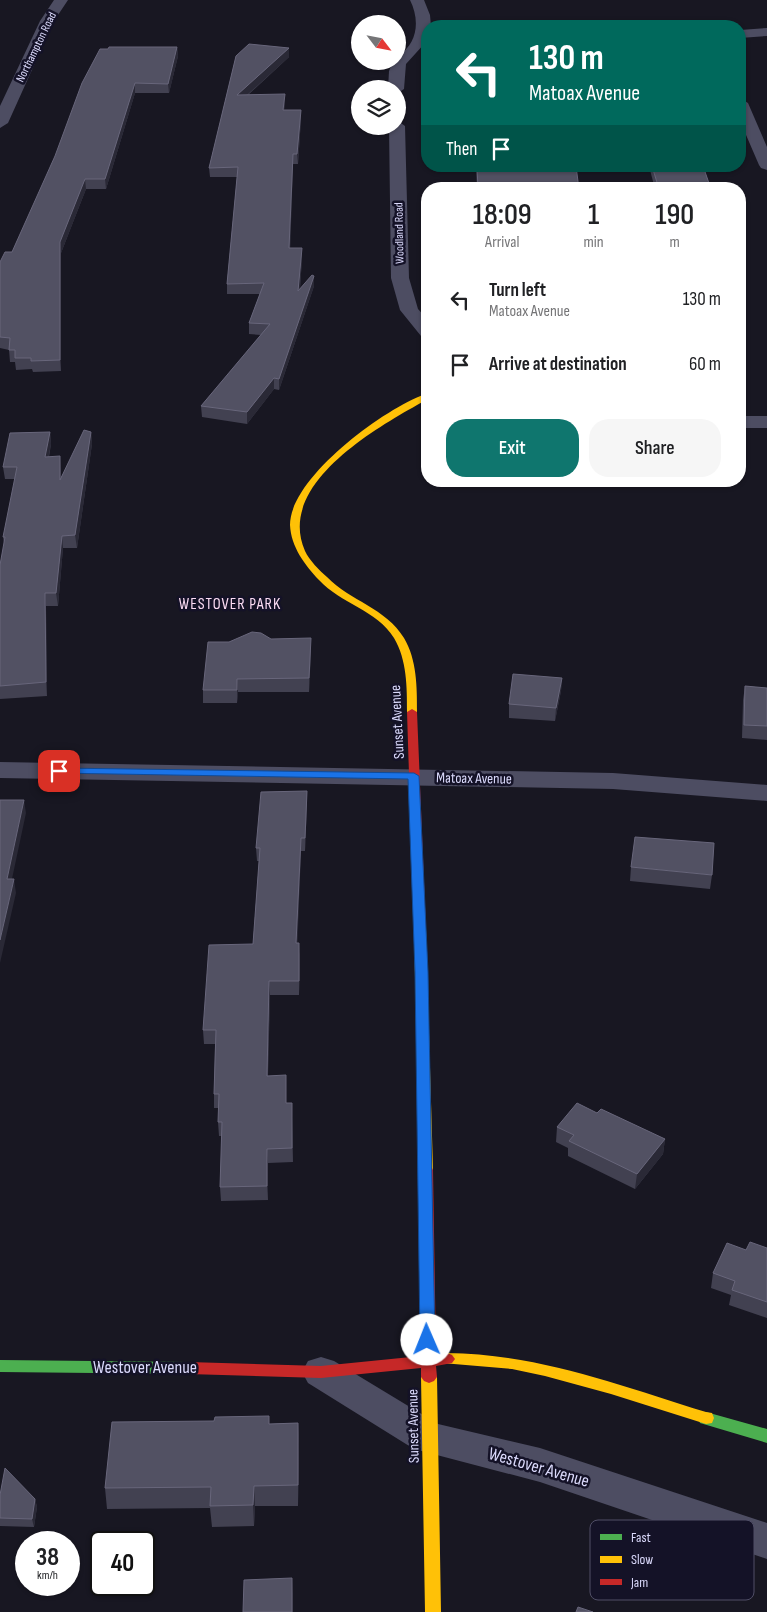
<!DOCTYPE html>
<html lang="en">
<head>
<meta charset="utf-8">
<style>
  :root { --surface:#fff; --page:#f6f6f6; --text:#202124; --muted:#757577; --accent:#0f766e }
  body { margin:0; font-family:"Sofia Sans Condensed",sans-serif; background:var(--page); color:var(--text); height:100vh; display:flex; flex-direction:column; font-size:19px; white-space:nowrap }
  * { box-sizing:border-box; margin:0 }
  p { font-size:16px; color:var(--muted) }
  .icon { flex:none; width:28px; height:28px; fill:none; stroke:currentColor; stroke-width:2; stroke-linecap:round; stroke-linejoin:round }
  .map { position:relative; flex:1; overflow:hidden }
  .panel { position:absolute; left:421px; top:182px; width:325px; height:305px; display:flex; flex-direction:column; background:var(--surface); border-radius:20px; box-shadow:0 1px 4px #0004 }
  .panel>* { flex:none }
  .guide { position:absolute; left:421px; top:20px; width:325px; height:152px; border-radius:20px; box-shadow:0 1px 4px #0004; background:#00695c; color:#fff; overflow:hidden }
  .needle { width:32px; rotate:122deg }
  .controls { position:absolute; left:351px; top:15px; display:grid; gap:10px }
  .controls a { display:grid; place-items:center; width:55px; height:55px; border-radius:50%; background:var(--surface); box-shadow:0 1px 4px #0004; font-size:25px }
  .speed { position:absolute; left:15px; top:1531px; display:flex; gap:10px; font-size:25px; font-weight:700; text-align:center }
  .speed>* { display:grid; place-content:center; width:65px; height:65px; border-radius:50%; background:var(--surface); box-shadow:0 1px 4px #0004; line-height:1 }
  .speed small { font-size:12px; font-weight:400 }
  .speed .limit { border:2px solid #111; border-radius:8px; background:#fff; color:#111 }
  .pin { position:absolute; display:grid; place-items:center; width:42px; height:42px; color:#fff; margin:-21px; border-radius:10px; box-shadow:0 2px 8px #0006 }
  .me { position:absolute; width:55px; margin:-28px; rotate:359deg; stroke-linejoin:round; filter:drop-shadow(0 0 4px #0008) }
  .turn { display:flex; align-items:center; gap:18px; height:105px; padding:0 25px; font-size:22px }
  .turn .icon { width:65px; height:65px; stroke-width:2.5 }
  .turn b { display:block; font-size:35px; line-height:42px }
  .then { display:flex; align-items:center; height:48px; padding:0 25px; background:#0003; gap:10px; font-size:19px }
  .eta { display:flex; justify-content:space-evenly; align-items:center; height:85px; text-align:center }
  .eta b { font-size:30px; font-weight:600; line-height:35px }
  .primary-button { display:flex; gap:10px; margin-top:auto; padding:10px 25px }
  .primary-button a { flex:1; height:58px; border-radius:20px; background:var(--accent); color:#fff; font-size:20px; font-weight:600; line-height:58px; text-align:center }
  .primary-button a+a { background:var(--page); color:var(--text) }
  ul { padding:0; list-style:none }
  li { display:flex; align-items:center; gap:15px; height:65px; padding:0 25px }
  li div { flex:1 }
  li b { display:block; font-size:19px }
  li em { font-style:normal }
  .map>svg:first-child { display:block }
</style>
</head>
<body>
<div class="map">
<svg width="767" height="1612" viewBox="0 0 767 1612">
  <rect width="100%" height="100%" fill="#181722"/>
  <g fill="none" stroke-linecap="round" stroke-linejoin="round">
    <path fill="#4d4d62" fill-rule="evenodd" d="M54,0H68L54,21L8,123L0,128V106L40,21Z
      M410,0H424L430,15L431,26H428V38L425,43L406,64L404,89L398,93V89H388L389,71L393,61H398V56C418,43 420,20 410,0Z
      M767,28V36L740,38V30Z
      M740,98L748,103L767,147V170L761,168L759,165L740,121Z
      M398,121L405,126L409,278L418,309L428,320V338L421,336L400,310L391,278L389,126H398Z
      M740,416H767V428H740Z
      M0,762L613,773L767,785V801L613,789L0,778Z
      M321,1357L334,1361L438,1424L540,1448L767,1523V1559L540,1482L414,1449L308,1383L302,1372L308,1361Z"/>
    <path fill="#4caf50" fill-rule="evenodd" d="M0,1360L188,1362L193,1364L196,1368L193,1372L188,1374L0,1372Z
      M706,1412L767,1429V1443L700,1423L698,1418L700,1413Z"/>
    <path fill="#ffc107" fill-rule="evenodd" d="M428,393V399C381,425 275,483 305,551C309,560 320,571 327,577C350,601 386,608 404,638C417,660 417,687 417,712L412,715L407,712C407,687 407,660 394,638C377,610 341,604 319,580C305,565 291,547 290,525C290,477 386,407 428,393Z
      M420,926L426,930L433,1170L431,1174L426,1175L421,1174L419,1170L414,930Z
      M447,1353C539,1354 619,1385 706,1412L712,1413L714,1418L712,1423L706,1424L611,1394L545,1376L512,1369L442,1363L439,1359L442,1355Z
      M429,1371L434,1373L437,1377L441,1612H425L421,1377L424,1373Z"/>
    <path fill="#c62828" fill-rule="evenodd" d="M412,709L417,712L426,930L420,934L414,930L407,712Z
      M426,1165L431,1166L433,1170L436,1354L447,1353L452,1355L455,1359L452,1363L436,1366L437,1377L434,1381L429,1383L424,1381L421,1377V1368L321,1378L188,1374L183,1372L180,1368L183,1364L188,1362L321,1366L421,1356L419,1170L421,1166Z"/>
  </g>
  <path fill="#424151" d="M177,47L178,56L169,93H135L106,189H86L61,253V371L33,372L32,369L16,370L15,362H10L9,350L0,348V262L12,252L108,49Z
    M289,48V57L248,95L285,103L284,110H301V119L298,164H293L290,248H302V258L300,289L314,276V286L279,390L274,389L247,424L202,417L201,406L261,335L249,334V323L260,294H227V284L237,177H210L209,168L236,56Z
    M476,166H582V168H576L579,189H477Z
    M649,166H703L711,189H655Z
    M740,273L742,278L740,288Z
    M50,432L51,444L49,457L61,469V477L91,432L92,444L77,548H63L58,606H46L47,696L0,699V565L4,544L3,537L15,479H5L3,467Z
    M271,639L311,651L309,692H238L237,703H203V690L229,642Z
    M562,678L561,691L555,721L509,718V704Z
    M745,686L767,688V740L742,738L743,700Z
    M307,791V805L305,851H301L297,943L300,957L299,995H270L268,1076L286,1103L292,1117L293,1162L268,1163V1200L221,1201L220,1187L222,1136H219L218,1122L219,1108H214V1094L215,1044H204L203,1030L253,944L259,861H257L256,848Z
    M631,867L712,875L710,889L630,881Z
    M597,1113L665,1139L663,1154L635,1189L568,1156V1148L556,1142L557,1127Z
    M767,1248V1318L729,1305L731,1295L711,1288L713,1273L746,1250Z
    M298,1423L299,1444L298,1506H255L254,1526L212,1527L210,1508L107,1509L105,1488L269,1424Z
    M0,1495L35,1499L37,1507L34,1527L0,1526Z"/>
  <path fill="#2a2936" d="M177,47L178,56L169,93L168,84Z
    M289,48V57L237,104V95Z
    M135,83V93L106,189L105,179Z
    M285,94V103L283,119V110Z
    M301,110V119L298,164L297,154Z
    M293,154V164L290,258L289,248Z
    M85,179L86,189L61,253V371L60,360V242Z
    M302,248V258L299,302L298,291Z
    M314,276V286L279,390V379Z
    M274,378V389L247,424V412Z
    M50,432L51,444L46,469L45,457Z
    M91,432L92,444L77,548L75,535Z
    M60,456L61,469V492L60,480Z
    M62,536L63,548L58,606L56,593Z
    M45,593L46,606L47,696L46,682Z
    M311,638V651L309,692V678Z
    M562,678L561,691L555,721L556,708Z
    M237,679L238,692L237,703Z
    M307,791V805L305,851V838Z
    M24,800L26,813L9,893L7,879Z
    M301,838V851L297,957L296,943Z
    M14,879L16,893L0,963V940Z
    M299,943L300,957L299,995Z
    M269,981L270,995L267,1090V1076Z
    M665,1139L663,1154L635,1189L637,1174Z
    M267,1149L268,1163V1200L267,1186Z
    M298,1423L299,1444L298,1506Z
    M254,1486L255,1506L254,1526L253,1505Z
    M35,1499L37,1507L34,1527L32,1519Z
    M292,1578L293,1593V1612H292Z"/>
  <path fill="#525163" stroke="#68667b" d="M249,44L289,48L237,95L285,94L283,110H301L297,154H293L289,248H302L298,291L312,275L314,276L279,379L274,378L247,412L201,406L270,324L249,323L264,283L227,284L238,167L209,168L236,56Z
    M109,47H177L168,84L135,83L105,179H85L60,242V360L31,361V358H15V350H9L10,338L0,337V262L5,252H12L55,156L82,83L100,49H108Z
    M477,166H576L579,189H478Z
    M652,166H703L711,189H659Z
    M84,430L91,432L75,535L62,536L56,593H45L46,682L0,686V565L5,537H3L17,467H3L10,433L50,432L45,457L60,456V480Z
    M252,632L261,633L271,639L311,638L309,678L237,679V690H203L208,642H229Z
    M513,674L562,678L556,708L509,704Z
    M745,686L767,688V726L744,725Z
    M307,791L305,838H301L296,943H299V981H269L267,1076L286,1075V1103H292V1148L267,1149V1186L220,1187L222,1122H218L219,1094H214L216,1030H203L209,945L253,944L260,848H256L261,792Z
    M0,800H24L7,879H14L0,940Z
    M635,837L714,843L712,875L631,867Z
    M577,1103L597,1113L601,1109L665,1139L637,1174L569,1141L574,1135L557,1127Z
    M750,1242L767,1248V1302L732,1290L735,1281L713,1273L727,1243L746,1250Z
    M269,1416V1424L298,1423V1485L254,1486L253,1505L210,1506L211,1487L105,1488L112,1422L214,1421L215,1417Z
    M5,1468L35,1499L32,1519L0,1518V1495Z
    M292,1578V1612H243L244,1580Z
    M578,1607L593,1612H576Z"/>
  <path fill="#1a73e8" stroke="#114b97" d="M59,768L414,773L419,776L428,972L435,1340L433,1345L427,1346L422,1345L420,1340L415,972L408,779L55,773L54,771Z"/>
  <g text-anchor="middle" stroke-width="5" stroke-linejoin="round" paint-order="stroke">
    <g font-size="12" fill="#dbdafc" stroke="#141227">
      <text transform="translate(36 47) rotate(-64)" y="4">Northampton Road</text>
      <text transform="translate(399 233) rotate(-91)" y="4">Woodland Road</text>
    </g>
    <g font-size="15" fill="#dbdafc" stroke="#141227">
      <text transform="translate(397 722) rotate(-93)" y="5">Sunset Avenue</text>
      <text transform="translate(474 778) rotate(1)" y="5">Matoax Avenue</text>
      <text transform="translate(413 1426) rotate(-91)" y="5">Sunset Avenue</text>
    </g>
    <g font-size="16" letter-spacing="1" fill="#fcdcf4" stroke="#141227">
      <text x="230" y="609">WESTOVER PARK</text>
    </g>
    <g font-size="18" fill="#dbdafc" stroke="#141227">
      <text x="145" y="1373">Westover Avenue</text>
      <text transform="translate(539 1467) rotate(16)" y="6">Westover Avenue</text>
    </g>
  </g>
  <rect x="590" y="1520" width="164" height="80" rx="8" fill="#141227" stroke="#504e67" stroke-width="1"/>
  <rect x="600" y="1534" width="22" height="6" fill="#4caf50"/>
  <rect x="600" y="1556" width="22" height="7" fill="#ffc107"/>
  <rect x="600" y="1579" width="22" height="6" fill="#c62828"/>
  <g font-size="14" fill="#dbdafc">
    <text x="631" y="1542">Fast</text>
    <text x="631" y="1564">Slow</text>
    <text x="631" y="1587">Jam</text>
  </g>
</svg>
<div class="controls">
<a><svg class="needle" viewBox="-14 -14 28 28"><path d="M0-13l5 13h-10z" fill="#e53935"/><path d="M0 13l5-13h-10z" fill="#757577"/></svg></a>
<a><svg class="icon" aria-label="layers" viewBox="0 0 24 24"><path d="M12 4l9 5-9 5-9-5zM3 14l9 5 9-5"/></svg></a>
</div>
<div class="speed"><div>38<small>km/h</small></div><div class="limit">40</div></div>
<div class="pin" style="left:59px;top:771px;background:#d93025"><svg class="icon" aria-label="arrive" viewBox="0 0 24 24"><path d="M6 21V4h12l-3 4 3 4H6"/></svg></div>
<svg class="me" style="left:427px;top:1340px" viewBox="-20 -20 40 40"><circle r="19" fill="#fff"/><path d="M0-13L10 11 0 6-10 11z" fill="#1a73e8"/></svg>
<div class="guide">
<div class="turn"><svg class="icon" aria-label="left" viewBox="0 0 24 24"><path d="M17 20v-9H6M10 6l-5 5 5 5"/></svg><div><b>130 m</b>Matoax Avenue</div></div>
<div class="then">Then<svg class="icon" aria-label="arrive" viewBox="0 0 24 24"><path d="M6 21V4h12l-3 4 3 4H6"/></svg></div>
</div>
<section class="panel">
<div class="eta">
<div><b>18:09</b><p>Arrival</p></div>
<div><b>1</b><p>min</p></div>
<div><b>190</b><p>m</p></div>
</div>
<ul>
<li><svg class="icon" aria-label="left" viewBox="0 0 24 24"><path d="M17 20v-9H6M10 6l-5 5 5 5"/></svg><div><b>Turn left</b><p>Matoax Avenue</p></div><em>130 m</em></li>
<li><svg class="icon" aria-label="arrive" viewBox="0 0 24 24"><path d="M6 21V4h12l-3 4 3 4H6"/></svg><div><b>Arrive at destination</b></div><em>60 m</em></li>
</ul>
<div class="primary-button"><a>Exit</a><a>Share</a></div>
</section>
</div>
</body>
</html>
